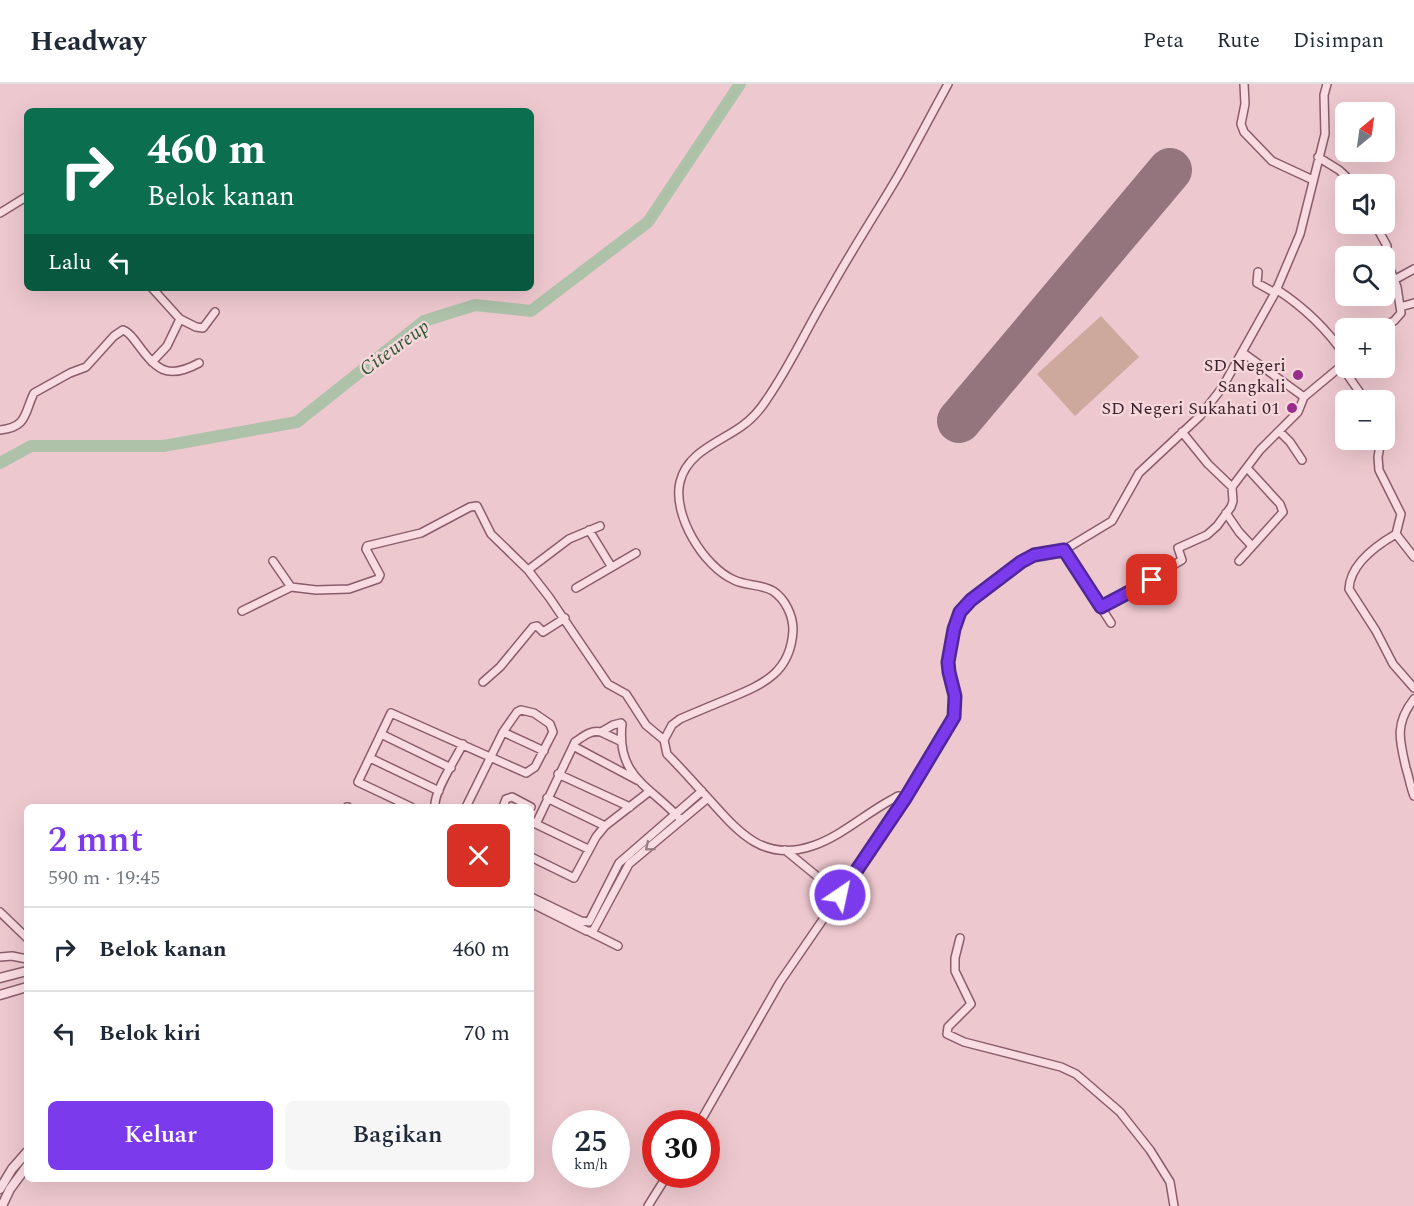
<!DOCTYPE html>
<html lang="id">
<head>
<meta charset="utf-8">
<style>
  :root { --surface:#fff; --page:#f6f6f7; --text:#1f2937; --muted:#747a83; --line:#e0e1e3; --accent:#7c3aed }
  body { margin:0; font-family:Spectral,serif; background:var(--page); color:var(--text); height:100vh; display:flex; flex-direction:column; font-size:22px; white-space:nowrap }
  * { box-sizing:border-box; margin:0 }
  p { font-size:20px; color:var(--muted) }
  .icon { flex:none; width:33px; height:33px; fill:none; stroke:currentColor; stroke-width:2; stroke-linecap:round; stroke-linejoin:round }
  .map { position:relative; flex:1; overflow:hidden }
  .sheet { position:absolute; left:24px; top:720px; width:510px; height:378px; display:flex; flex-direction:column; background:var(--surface); border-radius:9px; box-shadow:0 6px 24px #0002 }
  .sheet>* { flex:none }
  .guide { position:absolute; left:24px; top:24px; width:510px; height:183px; border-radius:9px; box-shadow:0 6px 24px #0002; background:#0b6e4f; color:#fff; overflow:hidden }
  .needle { width:39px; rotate:29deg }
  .fabs { position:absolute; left:1335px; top:18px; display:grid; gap:12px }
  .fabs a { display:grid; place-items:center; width:60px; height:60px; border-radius:9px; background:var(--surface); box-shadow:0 6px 24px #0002; font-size:30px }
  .speed { position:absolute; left:552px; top:1026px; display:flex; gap:12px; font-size:30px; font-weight:700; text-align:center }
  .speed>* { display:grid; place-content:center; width:78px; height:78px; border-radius:50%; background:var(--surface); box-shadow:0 6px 24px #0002; line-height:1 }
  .speed small { font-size:15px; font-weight:400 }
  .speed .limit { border:9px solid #d22; background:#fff; color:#111 }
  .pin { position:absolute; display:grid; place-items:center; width:51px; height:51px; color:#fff; margin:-26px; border-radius:12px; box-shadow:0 3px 9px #0006 }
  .me { position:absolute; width:66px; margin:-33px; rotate:34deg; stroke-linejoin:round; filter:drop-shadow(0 0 4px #0008) }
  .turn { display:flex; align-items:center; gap:21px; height:126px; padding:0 24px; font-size:27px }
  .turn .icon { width:78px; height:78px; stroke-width:2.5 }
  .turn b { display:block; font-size:42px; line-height:51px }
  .then { display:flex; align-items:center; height:57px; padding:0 24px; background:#0003; gap:12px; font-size:22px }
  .round { display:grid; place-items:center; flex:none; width:63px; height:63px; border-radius:9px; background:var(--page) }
  .headline { display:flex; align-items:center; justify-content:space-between; height:102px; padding:0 24px }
  h1 { font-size:36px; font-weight:600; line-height:45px; color:var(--accent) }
  .button { display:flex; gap:12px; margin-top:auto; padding:12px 24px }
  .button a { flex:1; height:69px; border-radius:9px; background:var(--accent); color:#fff; font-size:24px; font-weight:600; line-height:69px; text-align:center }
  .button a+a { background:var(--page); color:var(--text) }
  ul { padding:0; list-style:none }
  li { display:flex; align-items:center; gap:18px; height:84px; padding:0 24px; border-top:2px solid var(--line) }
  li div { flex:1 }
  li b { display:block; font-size:22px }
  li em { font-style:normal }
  header { display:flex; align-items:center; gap:36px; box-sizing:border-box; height:84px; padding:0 30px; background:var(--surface); border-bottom:2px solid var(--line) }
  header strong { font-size:28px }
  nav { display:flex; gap:33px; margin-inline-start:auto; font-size:21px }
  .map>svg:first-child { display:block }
</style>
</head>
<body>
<header>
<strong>Headway</strong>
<nav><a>Peta</a><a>Rute</a><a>Disimpan</a></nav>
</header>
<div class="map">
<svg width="1414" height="1122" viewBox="0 0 1414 1122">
  <rect width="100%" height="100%" fill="#eec8cf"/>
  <path fill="#cda89c" d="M1101,232L1139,273L1075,332L1037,290Z"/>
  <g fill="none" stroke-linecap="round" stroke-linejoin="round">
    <path stroke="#adc2a9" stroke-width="12" d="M0,379L31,362H163L297,338L424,237L475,221L531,227L648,138L740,0"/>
    <path stroke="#94747d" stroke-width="44" d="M959,337L1170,86"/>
    <g stroke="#8a5d6c" stroke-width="10">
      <path id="minor" d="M1244,0L1245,20L1241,40L1244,48L1272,77L1313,96
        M1318,73L1339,86L1354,100
        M0,129L26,113
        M1375,140L1387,162L1388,180L1397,203L1401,229L1394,237L1377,244
        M1258,188L1257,199L1275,209
        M1394,196L1414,185
        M1276,205C1304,223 1327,245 1346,273
        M1400,223L1414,219
        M180,235L196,243L203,244L215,228
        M1242,268L1304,313L1346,278
        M152,278L167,262L180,235L152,204
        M1342,283L1365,316
        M0,346C28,343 24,329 34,309L70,289L86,283L114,252L123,246C129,248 132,253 136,258C156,285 166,297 199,279
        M1279,347L1290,358L1302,376
        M1182,348L1208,380L1232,403
        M1381,356L1378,373L1379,386L1401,430L1396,450L1414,473
        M1226,429L1239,448L1252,462
        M589,446L611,482
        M1396,450C1377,461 1350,480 1349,505L1376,547L1393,580L1414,604
        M1064,466L1111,539
        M273,477L291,503
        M1239,477L1283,428L1280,420L1248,385
        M528,486L569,455L600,442
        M576,504L636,469
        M1101,523L1150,498L1153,493L1182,476L1178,464L1207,451L1217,442L1231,423L1233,417L1232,403L1260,366L1298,328L1304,313
        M242,527L291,503L316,506L349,505L378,495L380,491L366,465L367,462L421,449L470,423L477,422L491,450L528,486L549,513L608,600L626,610L646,641L664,656
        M483,598L500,583L533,543L537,542L543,548L565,534
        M1414,615C1395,639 1399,655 1406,684C1409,693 1410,702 1414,712
        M503,648L544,667
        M601,648L620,657
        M381,650L451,684
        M573,662L637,696
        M370,674L439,707
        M558,690L630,723
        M907,713L898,712L891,716C865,730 840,753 812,762C762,779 737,746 708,714C694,699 681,684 667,670L664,656L672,641L680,635C696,628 713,621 730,614C764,600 791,588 793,546C793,531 785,515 773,507C761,500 746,502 734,496C704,483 672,431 680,398C687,368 720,358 742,342C752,335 760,326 767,315C790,282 807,244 828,209C850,169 875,131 898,92C915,62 931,31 948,0
        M547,714L605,742
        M347,723H348
        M411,723L358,698L391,629L526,689L535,683L553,648L550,640L534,629L521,626L517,628L503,648L466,723
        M435,723C433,709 456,674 463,660
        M503,723L506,715L512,713L531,723
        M531,737L536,740L575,658C584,652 590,646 601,648L613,641L621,639L622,640C616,694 652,703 681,736
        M536,740L588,765
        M785,766L840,811
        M531,773L574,794L596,753L605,742L650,707
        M531,813L581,837L589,838L619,779L702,707
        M531,819L587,847H593L629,780L708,714
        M0,828L27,854
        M590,848L618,862
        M960,854L955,874V887L971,920L948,943L947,950L964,958L1061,983L1076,990L1120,1028L1150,1066L1170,1098L1174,1122
        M0,873L12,872L27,875
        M699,1040L780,898L907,713L952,638L956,628V616L949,588L948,578L954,545L963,525L971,516L1021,478L1034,471L1064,466L1112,437L1139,389L1200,332L1222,304L1275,209L1300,150L1325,50L1324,11L1327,0
        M648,1122L668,1090"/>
    </g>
    <g stroke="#8a5d6c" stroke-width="11">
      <path id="tertiary" d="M0,894L27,887
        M0,911L27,903
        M0,1105L12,1085L27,1068
        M2,1122L10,1105L27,1082"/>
    </g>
    <use href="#minor" stroke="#f9dce1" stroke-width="7"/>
    <use href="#tertiary" stroke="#f9dce1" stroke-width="8"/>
  </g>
  <defs><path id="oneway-chevron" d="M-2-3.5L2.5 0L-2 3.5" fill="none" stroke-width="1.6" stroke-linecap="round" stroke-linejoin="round" transform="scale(1.5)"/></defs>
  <use stroke="#9a7e86" href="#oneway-chevron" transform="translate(649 763) rotate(140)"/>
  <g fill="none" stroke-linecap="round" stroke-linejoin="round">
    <g stroke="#51269a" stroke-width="15">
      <path id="route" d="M840,811L906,713L954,633L955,612L949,588L948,578L954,545L960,528L971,516L1021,478L1034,471L1064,466L1101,523L1152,496"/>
    </g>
    <use href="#route" stroke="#7c3aed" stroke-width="10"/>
  </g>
  <g fill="#982e8b" stroke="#f6d8dc" stroke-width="2">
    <circle cx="1298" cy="291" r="6"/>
    <circle cx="1292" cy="324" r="6"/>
  </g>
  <g text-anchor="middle" stroke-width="4.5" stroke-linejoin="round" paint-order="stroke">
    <g font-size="18" fill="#3b212b" stroke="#f6d8dc" text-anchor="end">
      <text x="1286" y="287">SD Negeri<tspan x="1286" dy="21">Sangkali</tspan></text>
      <text x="1280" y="330">SD Negeri Sukahati 01</text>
    </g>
    <g font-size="20" font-style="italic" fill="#305a33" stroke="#f6d8dc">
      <text transform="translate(394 263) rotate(-36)" y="7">Citeureup</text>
    </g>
  </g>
</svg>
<div class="fabs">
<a><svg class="needle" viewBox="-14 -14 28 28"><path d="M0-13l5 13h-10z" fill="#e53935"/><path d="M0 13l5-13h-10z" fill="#747a83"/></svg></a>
<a><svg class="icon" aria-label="sound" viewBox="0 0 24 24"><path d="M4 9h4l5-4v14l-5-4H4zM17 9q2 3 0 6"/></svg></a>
<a><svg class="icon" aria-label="search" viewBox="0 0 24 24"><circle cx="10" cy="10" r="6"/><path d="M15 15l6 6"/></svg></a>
<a>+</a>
<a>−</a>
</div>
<div class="speed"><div>25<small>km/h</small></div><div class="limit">30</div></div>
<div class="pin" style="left:1152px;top:496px;background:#d93025"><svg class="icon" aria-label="arrive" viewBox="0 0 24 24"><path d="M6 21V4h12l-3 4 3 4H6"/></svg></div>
<svg class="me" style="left:840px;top:811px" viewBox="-20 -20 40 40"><circle r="17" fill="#7c3aed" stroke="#fff" stroke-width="3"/><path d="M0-11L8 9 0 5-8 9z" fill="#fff"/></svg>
<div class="guide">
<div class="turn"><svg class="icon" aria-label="right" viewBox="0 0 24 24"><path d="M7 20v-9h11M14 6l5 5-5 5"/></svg><div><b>460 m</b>Belok kanan</div></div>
<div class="then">Lalu<svg class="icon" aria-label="left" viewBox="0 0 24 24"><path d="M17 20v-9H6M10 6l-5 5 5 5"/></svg></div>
</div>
<section class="sheet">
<div class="headline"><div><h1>2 mnt</h1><p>590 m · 19:45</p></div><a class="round" style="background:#d93025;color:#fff"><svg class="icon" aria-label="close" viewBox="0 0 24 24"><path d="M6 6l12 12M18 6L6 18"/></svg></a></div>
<ul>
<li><svg class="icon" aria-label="right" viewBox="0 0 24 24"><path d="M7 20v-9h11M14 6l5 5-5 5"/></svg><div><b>Belok kanan</b></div><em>460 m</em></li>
<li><svg class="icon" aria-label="left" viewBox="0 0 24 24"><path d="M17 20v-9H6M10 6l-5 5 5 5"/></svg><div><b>Belok kiri</b></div><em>70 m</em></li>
</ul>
<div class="button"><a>Keluar</a><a>Bagikan</a></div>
</section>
</div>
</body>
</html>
